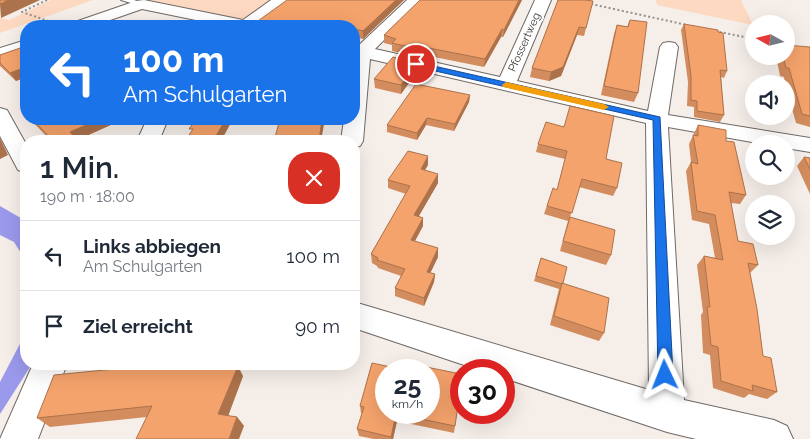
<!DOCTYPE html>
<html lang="de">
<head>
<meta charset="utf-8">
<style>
  :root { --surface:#fff; --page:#f6f6f7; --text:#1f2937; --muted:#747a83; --line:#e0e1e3 }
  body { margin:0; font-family:Raleway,sans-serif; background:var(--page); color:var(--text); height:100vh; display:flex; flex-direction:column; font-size:19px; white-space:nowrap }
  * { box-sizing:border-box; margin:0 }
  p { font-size:16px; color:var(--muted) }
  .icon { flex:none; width:28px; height:28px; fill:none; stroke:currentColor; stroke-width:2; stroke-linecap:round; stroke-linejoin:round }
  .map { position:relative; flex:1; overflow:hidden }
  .sheet { position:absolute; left:20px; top:135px; width:340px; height:235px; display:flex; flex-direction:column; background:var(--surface); border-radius:20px; box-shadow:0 5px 20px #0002 }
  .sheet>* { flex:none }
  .hud { position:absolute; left:20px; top:20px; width:340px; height:105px; border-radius:20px; box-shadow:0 5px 20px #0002; background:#1a73e8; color:#fff; overflow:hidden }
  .needle { width:32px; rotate:278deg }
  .controls { position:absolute; left:745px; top:15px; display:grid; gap:10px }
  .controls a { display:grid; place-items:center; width:50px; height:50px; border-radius:50%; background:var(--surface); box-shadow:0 5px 20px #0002; font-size:25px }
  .speed { position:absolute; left:375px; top:359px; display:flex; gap:10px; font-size:25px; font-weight:700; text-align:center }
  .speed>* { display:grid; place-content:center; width:65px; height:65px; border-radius:50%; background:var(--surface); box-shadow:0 5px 20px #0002; line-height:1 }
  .speed small { font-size:12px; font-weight:400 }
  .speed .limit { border:8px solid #d22; background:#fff; color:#111 }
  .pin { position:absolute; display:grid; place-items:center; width:42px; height:42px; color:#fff; margin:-21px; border:2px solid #fff; border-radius:50%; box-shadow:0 1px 5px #0007 }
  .me { position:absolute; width:55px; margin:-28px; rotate:358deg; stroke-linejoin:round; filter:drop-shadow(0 0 4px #0008) }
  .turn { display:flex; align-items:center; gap:18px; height:105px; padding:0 20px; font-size:22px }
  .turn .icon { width:65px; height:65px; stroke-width:2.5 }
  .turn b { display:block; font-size:35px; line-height:42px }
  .round { display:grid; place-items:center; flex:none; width:52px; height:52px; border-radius:20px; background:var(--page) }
  .head { display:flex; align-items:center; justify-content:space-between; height:85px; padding:0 20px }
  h1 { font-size:30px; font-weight:600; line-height:38px }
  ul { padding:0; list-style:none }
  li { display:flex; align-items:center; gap:15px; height:70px; padding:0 20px; border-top:1px solid var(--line) }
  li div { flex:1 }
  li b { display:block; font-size:19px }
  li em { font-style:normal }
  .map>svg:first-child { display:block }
</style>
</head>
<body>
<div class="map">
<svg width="810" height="439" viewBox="0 0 810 439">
  <rect width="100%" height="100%" fill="#f6eee9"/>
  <path fill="#fdd9c2" d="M51,0H93L0,33V18L9,20Z
    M148,0H275L242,20Z
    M656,0H741L753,25L657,5Z"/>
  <path fill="#9b99ec" d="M0,206L26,221V261L14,242L0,235Z
    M26,325V364H32L0,414V382L23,338Z"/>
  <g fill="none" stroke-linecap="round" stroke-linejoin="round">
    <g stroke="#706965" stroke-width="2">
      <path id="lane" d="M121,0H134L145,4L141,6Z"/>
    </g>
    <g stroke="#706965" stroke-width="2">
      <path id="street" d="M144,0L243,20L271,0H289L255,26H225L142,9L93,26H70L72,23L136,1Z
        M407,0H424L375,49L500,77L535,0H551L517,81L648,111L660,47L663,43L669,42L675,43L678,47L668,115L810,138V152L786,148V144H763L668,127L684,400L774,420L787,426L793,439H696L667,432L504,378V370H479L354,328V302L649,390L646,123L370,59L363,141L360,146L354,147V141H341L344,119H354V45L358,46Z
        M26,40V51L0,59V48Z
        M0,108L7,110L26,144V173L18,170L0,136Z
        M147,119H168L159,141H137Z
        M33,364H67L38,439H0Z"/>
    </g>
    <path stroke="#95908c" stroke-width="2" stroke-dasharray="2 2.5" stroke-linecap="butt" d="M47,0L22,12L51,22
      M591,4L687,25
      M715,31L754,39"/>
    <use href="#lane" fill="#fff" fill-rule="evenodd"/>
    <use href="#street" fill="#fff" fill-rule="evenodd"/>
  </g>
  <path fill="#d38c5d" d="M287,0H404L363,39L354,37V26Z
    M420,0H522L503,37H501L484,67L429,56L427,59L392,51V45L384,43V35Z
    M593,1L584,36L577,35L561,76L549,81L530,77L532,68Z
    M630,20L638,93L634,102L601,95L614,34L617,25L627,27Z
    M684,24L727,71L724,78L721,77L724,115L720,122L694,117V107L687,106L688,82L681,30Z
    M26,46V77L16,81L0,66V55Z
    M810,47V127L796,123L786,87V84H785L784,77L780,76L776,56H786Z
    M417,63V72L401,94L375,88L374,79Z
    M470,95L469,102L454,131L426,125L417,140L387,132V125Z
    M30,119H124L77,140L78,141H51Z
    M698,125L726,141L746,195L740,204L731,203L738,241L758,265L750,273L763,356L777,392L767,399L749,394L744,398L713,388L710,355L703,353L701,315L703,312L697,265L704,256L715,258L709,224L692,220L686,171L691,162L689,144Z
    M538,144L606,159L617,188L613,196L579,187L570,217L611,255L606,265L560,251L568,221L544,214L553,188L557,190L565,159L536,152Z
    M804,157L810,158V194L797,166Z
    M428,165L425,170L438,183L419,216L423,218V226L415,241L438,257L430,273L435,274L434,282L424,306L395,296V288L401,276L378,268L377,266L372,263L371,254L406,194L388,188V180Z
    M541,258L604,333L599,341L550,325L559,289L534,281Z
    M243,376L228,416L237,417L244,426L147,417L50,427L37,418Z
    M360,406L429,412L455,426L454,433L397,421L393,439H374L359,436L357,429L362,413H361Z"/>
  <path fill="#ac724c" d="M8,0H40L1,18L0,4Z
    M396,0H404L363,39V31Z
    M519,0H522L503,37L504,30Z
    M579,27L577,35L561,76L549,81L551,72Z
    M502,29L501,37L484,67L485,59Z
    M429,48V56L427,59V51Z
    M417,63V72L401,94V85Z
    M26,67V77L16,81L10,73Z
    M470,95L469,102L454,131L455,124Z
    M427,118L426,125L417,140V133Z
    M100,119H124L75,141L70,132Z
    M226,119H233L221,141H213Z
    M322,119H325L321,141H319Z
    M0,138L8,155L0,159Z
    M428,156V165L420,178L421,169Z
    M438,174V183L414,224V215Z
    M423,218V226L411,248V240Z
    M438,248V257L427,280V272Z
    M435,274L434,282L424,306V298Z
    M238,366L243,376L225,424L218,414Z
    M396,414L397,421L393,439H391Z
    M237,417L244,426L239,439H229Z"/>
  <path fill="#f5a36c" stroke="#ac724c" d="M0,0H8L0,4Z
    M287,0H396L363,31L354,29V26H251Z
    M420,0H519L504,30L502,29L485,59L429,48L427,51L392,43L396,39L384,35Z
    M558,0H585L593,1L586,28L579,27L563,67L551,72L532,68Z
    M630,20L647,22L638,93L604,86L617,25L628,27Z
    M138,23L144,26H130Z
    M684,24L718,30V32L723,33L727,71L720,70L724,115L697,111V101L691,100V76Z
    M786,45L810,47V116L802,114L789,68H786L783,56H786Z
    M26,46V67L10,73L0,63V55Z
    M393,57L417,63L401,85L374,79Z
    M416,84L470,95L455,124L427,118L417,133L387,125Z
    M26,102V112L20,105Z
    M570,106L614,116L606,159L622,163L617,188L582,179L572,213L547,206L553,188L557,190L567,151L538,144L546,122L564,127Z
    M32,119H100L70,132L78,141H53Z
    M196,119H226L213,141H185L193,129H189Z
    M280,119H322L319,141H274Z
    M698,125L726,130V141L734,142L746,195L729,192L738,241L753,244L758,265L748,263L757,309L763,356L771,358L777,392L752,385L753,391L721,381L718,347L711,345L707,307H710L704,256L723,260L715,215L697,211L691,162L698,164L693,135L698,136Z
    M408,151L428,156L421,169L438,174L414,215L423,218L411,240L438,248L427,272L435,274L424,298L395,288L405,269L377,260L378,258L371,254L410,186L388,180Z
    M804,157L810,158V169Z
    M570,217L615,230L611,255L563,241Z
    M541,258L567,267L563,283H562V284L536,276Z
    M562,283L609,298L604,333L554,316Z
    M372,363L405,370H386V412H429V370H415L416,365L461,374V385L455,426L396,414L391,437L357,429L364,407L360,406Z
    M136,364H222L238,366L218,414L237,417L229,439H136L152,406L37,418L54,375L135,367Z"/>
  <path fill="#1a73e8" stroke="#114b97" d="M416,62L660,117L673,375L670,380L665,382L660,380L658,375L653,120L413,66V63Z"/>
  <path fill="#f59e0b" d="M506,82L604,104L609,107L604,110L503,87L502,85Z"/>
  <g text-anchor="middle" stroke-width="4.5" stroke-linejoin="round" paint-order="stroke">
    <g font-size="11" fill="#373432" stroke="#fff">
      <text transform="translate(524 42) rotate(-66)" y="4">Pfossertweg</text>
    </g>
  </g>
</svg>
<div class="controls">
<a><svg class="needle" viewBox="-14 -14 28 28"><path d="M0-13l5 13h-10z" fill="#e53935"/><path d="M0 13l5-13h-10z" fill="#747a83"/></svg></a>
<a><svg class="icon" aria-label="sound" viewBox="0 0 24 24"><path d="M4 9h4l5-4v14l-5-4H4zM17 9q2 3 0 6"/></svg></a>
<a><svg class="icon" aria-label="search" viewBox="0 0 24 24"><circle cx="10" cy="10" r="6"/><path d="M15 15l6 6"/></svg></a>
<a><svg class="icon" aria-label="layers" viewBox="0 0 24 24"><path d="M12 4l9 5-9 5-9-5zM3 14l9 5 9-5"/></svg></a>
</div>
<div class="speed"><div>25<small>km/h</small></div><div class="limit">30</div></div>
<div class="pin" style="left:416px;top:64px;background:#d93025"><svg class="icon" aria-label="arrive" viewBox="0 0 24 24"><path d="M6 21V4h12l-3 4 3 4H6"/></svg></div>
<svg class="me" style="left:665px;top:375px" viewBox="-20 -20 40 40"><path d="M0-17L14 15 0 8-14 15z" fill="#1a73e8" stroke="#fff" stroke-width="4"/></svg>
<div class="hud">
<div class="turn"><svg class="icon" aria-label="left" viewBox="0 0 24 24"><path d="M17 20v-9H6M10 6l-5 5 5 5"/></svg><div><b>100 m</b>Am Schulgarten</div></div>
</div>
<section class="sheet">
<div class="head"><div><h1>1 Min.</h1><p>190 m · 18:00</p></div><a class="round" style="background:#d93025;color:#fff"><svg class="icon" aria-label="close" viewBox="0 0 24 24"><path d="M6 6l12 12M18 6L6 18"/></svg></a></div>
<ul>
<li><svg class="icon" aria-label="left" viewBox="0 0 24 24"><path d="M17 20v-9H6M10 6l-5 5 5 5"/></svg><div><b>Links abbiegen</b><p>Am Schulgarten</p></div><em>100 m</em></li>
<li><svg class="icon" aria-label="arrive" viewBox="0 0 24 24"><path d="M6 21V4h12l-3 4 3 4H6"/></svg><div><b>Ziel erreicht</b></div><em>90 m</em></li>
</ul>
</section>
</div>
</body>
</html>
